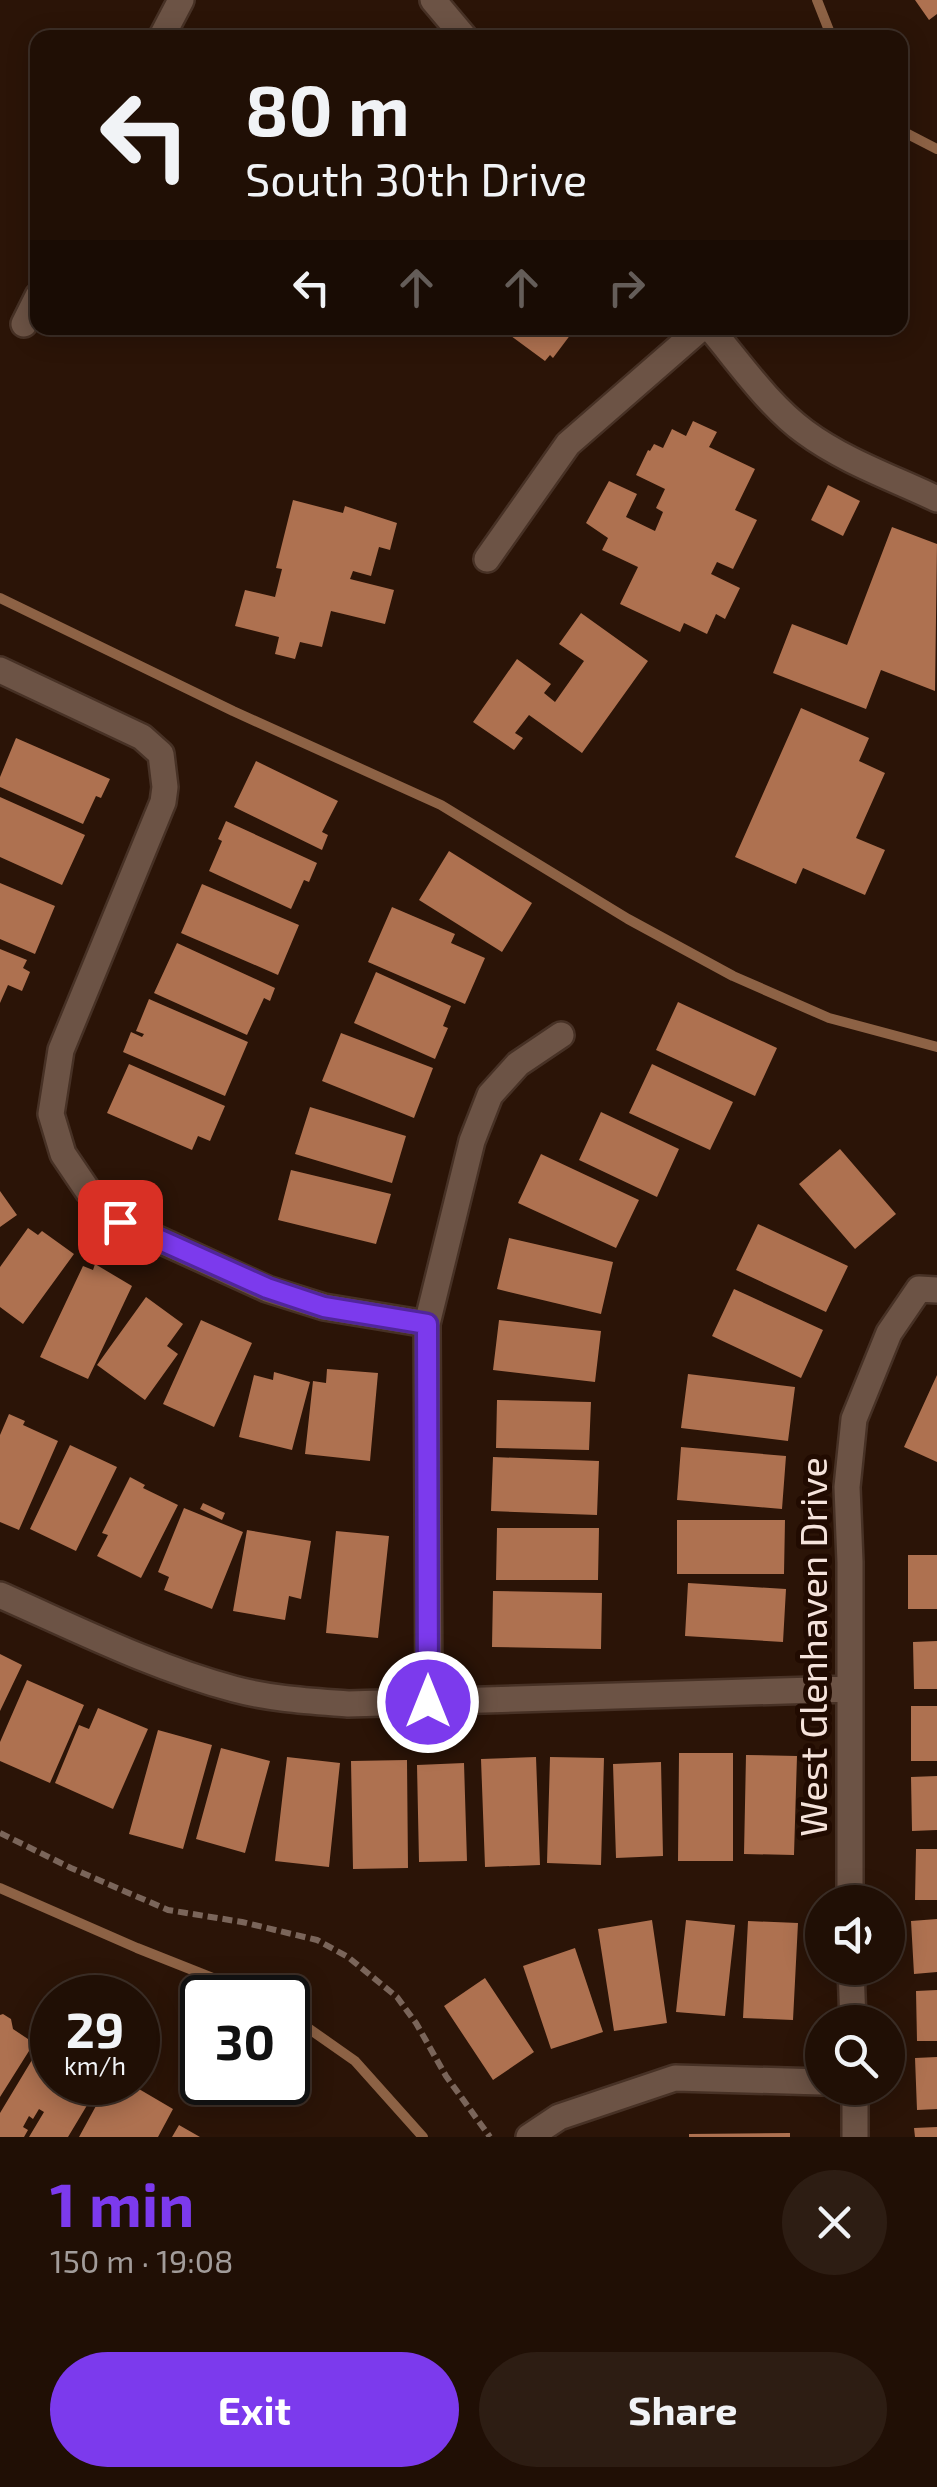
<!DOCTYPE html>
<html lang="en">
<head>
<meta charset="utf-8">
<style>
  :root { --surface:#200f05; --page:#2d1d13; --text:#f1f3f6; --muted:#a29c9a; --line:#3d2f27; --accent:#7c3aed }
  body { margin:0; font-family:"Exo 2",sans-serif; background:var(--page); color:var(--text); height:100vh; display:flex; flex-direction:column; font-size:38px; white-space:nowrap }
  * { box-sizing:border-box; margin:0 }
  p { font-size:32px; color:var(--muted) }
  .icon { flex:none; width:55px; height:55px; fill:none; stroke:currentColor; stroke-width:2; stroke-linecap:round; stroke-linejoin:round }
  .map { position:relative; height:2137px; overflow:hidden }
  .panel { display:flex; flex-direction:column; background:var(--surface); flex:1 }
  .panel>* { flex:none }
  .hud { position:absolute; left:30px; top:30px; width:878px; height:305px; border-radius:20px; box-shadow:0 5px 25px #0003,0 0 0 2px var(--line); background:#200f05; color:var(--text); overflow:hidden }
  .buttons { position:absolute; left:805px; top:1885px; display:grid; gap:20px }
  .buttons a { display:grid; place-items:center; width:100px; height:100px; border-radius:50%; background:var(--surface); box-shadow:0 5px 25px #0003,0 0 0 2px var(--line); font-size:50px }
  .speed { position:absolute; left:30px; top:1975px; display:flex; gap:20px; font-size:50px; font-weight:700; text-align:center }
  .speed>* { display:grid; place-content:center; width:130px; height:130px; border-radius:50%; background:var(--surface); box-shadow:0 5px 25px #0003,0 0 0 2px var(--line); line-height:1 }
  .speed small { font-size:25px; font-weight:400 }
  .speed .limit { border:5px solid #111; border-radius:15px; background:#fff; color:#111 }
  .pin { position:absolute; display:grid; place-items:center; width:85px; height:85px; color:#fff; margin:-42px; border-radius:20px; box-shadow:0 5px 15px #0006 }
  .me { position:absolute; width:110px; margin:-55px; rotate:0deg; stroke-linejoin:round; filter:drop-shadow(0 0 8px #0008) }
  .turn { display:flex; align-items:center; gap:35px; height:210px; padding:0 50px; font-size:45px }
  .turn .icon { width:130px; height:130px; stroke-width:2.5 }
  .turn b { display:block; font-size:70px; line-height:85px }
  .lanes { display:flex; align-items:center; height:95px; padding:0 50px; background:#0003; justify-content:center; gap:50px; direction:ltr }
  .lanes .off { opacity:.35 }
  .round { display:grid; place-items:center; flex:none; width:105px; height:105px; border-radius:52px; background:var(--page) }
  .overview { display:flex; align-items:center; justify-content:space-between; height:170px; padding:0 50px }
  h1 { font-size:60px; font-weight:700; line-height:75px; color:var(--accent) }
  .action { display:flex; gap:20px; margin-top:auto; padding:20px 50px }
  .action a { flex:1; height:115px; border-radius:60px; background:var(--accent); color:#fff; font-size:40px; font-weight:700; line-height:115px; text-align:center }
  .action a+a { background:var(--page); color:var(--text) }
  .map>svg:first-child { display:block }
</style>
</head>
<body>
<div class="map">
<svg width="937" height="2137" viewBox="0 0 937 2137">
  <rect width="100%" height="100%" fill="#2b1407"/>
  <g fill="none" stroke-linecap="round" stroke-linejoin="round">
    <path stroke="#8d6245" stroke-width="10" d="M817,0L832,38
      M900,130L937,149
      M0,598L233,711L441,805L628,919L733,976L829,1018L937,1047
      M0,1888L137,1948L263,1998
      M288,2014L355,2061L423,2137"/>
  </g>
  <path fill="#ae7150" d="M915,0H937V14L929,20Z
    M500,328H566L571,334L553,358L550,355L545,361Z
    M693,421L717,432L709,447L755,469L735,510L757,520L733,569L717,562L711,574L740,588L725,619L716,614L707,634L684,623L680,632L620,604L638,567L602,550L608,538L586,523L609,481L637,494L626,517L655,531L663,512L656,508L665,489L636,475L648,450L650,451L654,444L663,448L672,429L686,436Z
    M828,485L860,501L843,536L811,520Z
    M293,500L343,513L345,506L397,523L390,550L379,547L371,576L353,571L350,579L394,590L385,624L331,611L322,647L300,642L295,659L275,654L279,637L235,626L245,590L275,597L282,569L276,568Z
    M892,527L937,544L935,691L881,670L866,709L773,673L792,624L847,645Z
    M581,613L648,661L582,753L529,715L515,733L523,738L514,750L473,722L517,659L551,684L544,693L555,702L584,661L559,644Z
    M801,708L869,738L859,761L885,773L856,838L885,850L865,895L803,868L796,884L735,857Z
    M16,738L110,779L101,798L96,796L83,824L0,787V777Z
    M256,761L338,801L322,832L328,835L322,850L234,807Z
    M0,797L85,835L62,885L0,857Z
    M226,821L317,863L309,882L304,880L291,909L209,871L222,841L218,839Z
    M449,851L532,903L502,952L419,900Z
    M0,883L55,906L35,954L0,939Z
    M202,884L299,925L278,975L181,933Z
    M392,907L455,934L451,943L485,958L465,1004L368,962Z
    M177,943L275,988L270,1001L264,998L247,1035L154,993Z
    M0,949L27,960L23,968L30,972L22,991L8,985L0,1003Z
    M376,972L451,1006L443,1026L448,1028L435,1059L354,1023Z
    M149,999L248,1042L225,1096L123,1052L131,1032L142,1037L144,1034L136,1031Z
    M678,1002L777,1048L755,1096L656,1050Z
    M341,1033L433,1068L414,1118L322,1081Z
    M129,1064L225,1106L210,1141L198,1136L192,1150L107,1113Z
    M652,1064L733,1102L710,1150L629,1113Z
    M310,1107L406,1136L392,1183L295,1154Z
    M601,1112L679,1149L657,1197L579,1160Z
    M840,1149L896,1214L855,1249L799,1184Z
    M541,1154L639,1200L616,1248L518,1203Z
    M291,1170L391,1194L376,1244L278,1220Z
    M0,1191L17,1215L0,1227Z
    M758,1224L848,1266L826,1312L736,1270Z
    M28,1228L38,1235L42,1231L74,1254L23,1324L0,1307V1267Z
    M509,1238L613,1262L601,1314L497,1289Z
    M95,1264L132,1286L88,1379L40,1357L83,1266L93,1270Z
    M734,1289L823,1330L801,1378L712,1336Z
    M146,1297L183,1324L167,1346L178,1354L145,1400L97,1365Z
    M201,1320L252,1343L214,1427L163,1404Z
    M499,1320L601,1331L595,1382L493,1370Z
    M327,1369L378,1373L370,1461L305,1454L313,1381L326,1383Z
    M274,1372L310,1382L292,1450L239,1437L254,1375L273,1380Z
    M688,1374L795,1387L788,1441L681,1428Z
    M937,1375V1462L904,1447Z
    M497,1400L591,1402L589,1450L496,1448Z
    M9,1414L25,1421L23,1425L58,1441L19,1530L0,1522V1435Z
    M70,1445L117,1467L76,1551L30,1529Z
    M681,1447L786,1456L782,1509L677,1500Z
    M493,1457L599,1461L597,1515L491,1511Z
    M130,1477L145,1485L143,1488L178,1505L141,1578L97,1556L108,1535L102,1533Z
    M203,1503L225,1513L222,1520L200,1509Z
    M184,1508L243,1532L212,1609L164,1590L169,1577L158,1572Z
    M677,1520H785L784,1574H677Z
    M497,1528H599L598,1580H496Z
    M247,1530L311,1541L301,1599L289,1596L285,1620L233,1611Z
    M336,1531L389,1536L378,1638L326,1633Z
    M908,1555H937V1609H908Z
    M688,1583L786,1589L783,1642L685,1636Z
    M493,1591L602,1593L601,1649L492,1647Z
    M937,1641V1689H914L913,1642Z
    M0,1654L22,1665L0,1711Z
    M27,1680L84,1705L50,1783L0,1761V1742Z
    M911,1706H937V1761H911Z
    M98,1708L148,1729L113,1809L55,1783L79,1725L89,1729Z
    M158,1730L212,1745L183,1849L129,1834Z
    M221,1748L270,1761L245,1853L196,1839Z
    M679,1753H733V1861H678Z
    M746,1755L797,1756L794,1855L744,1854Z
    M287,1757L340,1763L329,1867L275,1861Z
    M536,1757L540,1865L485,1867L481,1759Z
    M550,1757L604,1758L601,1865L547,1863Z
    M407,1760L408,1868L353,1869L351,1761Z
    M661,1762L663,1856L616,1858L613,1764Z
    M464,1763L467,1861L419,1862L417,1765Z
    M937,1776V1830L912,1831L911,1777Z
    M916,1849H937V1900H915Z
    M937,1919V1972L914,1974L911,1921Z
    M652,1920L667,2023L614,2031L598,1929Z
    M686,1920L735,1925L725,2016L676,2012Z
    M748,1921L798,1923L793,2020L743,2018Z
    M575,1948L603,2032L551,2049L523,1966Z
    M485,1978L534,2052L493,2080L444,2006Z
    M937,1990V2041H917L916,1991Z
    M3,2014L11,2019L13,2029L34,2043L0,2097V2015Z
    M47,2035L52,2039V2082H101L68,2137H29L44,2112L39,2109L33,2119L29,2116L23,2127L28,2130L24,2137H0V2113Z
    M937,2057V2109L917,2110L915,2058Z
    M109,2082H127L173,2109L158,2137H79Z
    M179,2125L200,2137H172Z
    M937,2127V2137H915L914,2128Z
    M790,2133V2137H689V2134Z"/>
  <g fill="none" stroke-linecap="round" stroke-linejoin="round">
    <g stroke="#473125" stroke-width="30">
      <path id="minor" d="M433,0L465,38
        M161,38L181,0
        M24,324L38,296
        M710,328C739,362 768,405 805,432C844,461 893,478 937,499
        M487,559L568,444L701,328
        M0,670L142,737L161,754L165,787L163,802L61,1050L51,1114L63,1154L88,1191L120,1222L267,1289L324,1307L427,1324
        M0,1595C77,1629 152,1667 234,1689C271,1699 310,1701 348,1704L850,1689
        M429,1702L427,1324L472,1141L490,1095L518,1064L561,1035
        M850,1902V1562L847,1487L854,1419L889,1333L919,1289L937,1290
        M851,1968L853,2022
        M529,2137L559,2117L675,2078L822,2082
        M855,2137V2088"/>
    </g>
    <path stroke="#7a655a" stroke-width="6" stroke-dasharray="10 5" stroke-linecap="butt" d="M0,1833L71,1868L168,1910L242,1922L317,1940L348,1957L397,1997L416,2023L446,2076L490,2137"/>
    <use href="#minor" stroke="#6c5345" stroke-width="25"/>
  </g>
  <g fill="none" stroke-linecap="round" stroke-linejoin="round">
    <g stroke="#51269a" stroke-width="25">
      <path id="route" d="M120,1222L267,1288L324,1307L427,1324L428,1702"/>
    </g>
    <use href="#route" stroke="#7c3aed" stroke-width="18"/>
  </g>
  <g text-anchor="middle" stroke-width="10" stroke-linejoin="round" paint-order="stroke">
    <g font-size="38" fill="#f5e3db" stroke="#210b01">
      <text transform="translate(814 1647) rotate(-90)" y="13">West Glenhaven Drive</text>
    </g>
  </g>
</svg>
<div class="buttons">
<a><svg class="icon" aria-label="sound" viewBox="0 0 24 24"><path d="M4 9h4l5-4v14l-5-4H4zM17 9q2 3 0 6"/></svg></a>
<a><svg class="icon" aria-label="search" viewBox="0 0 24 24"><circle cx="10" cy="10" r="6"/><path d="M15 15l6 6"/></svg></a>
</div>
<div class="speed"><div>29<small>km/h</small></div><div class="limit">30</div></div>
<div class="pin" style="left:120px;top:1222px;background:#d93025"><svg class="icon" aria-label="arrive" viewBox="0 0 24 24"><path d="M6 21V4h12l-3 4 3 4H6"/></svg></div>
<svg class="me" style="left:428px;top:1702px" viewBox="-20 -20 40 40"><circle r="17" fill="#7c3aed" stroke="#fff" stroke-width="3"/><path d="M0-11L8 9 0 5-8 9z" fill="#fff"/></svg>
<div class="hud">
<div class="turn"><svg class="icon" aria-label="left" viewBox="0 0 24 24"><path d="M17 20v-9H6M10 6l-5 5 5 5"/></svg><div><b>80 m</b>South 30th Drive</div></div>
<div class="lanes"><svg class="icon" aria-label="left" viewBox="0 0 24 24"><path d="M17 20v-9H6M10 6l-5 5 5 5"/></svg><svg class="icon off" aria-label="ahead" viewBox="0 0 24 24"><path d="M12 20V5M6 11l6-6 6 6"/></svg><svg class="icon off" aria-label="ahead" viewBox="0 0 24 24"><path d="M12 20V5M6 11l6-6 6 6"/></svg><svg class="icon off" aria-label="right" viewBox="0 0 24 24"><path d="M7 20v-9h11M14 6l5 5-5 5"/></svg></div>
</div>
</div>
<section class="panel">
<div class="overview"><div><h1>1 min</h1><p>150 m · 19:08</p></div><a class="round"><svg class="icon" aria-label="close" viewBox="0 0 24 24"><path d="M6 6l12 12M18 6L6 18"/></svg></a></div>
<div class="action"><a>Exit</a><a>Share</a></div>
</section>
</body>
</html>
